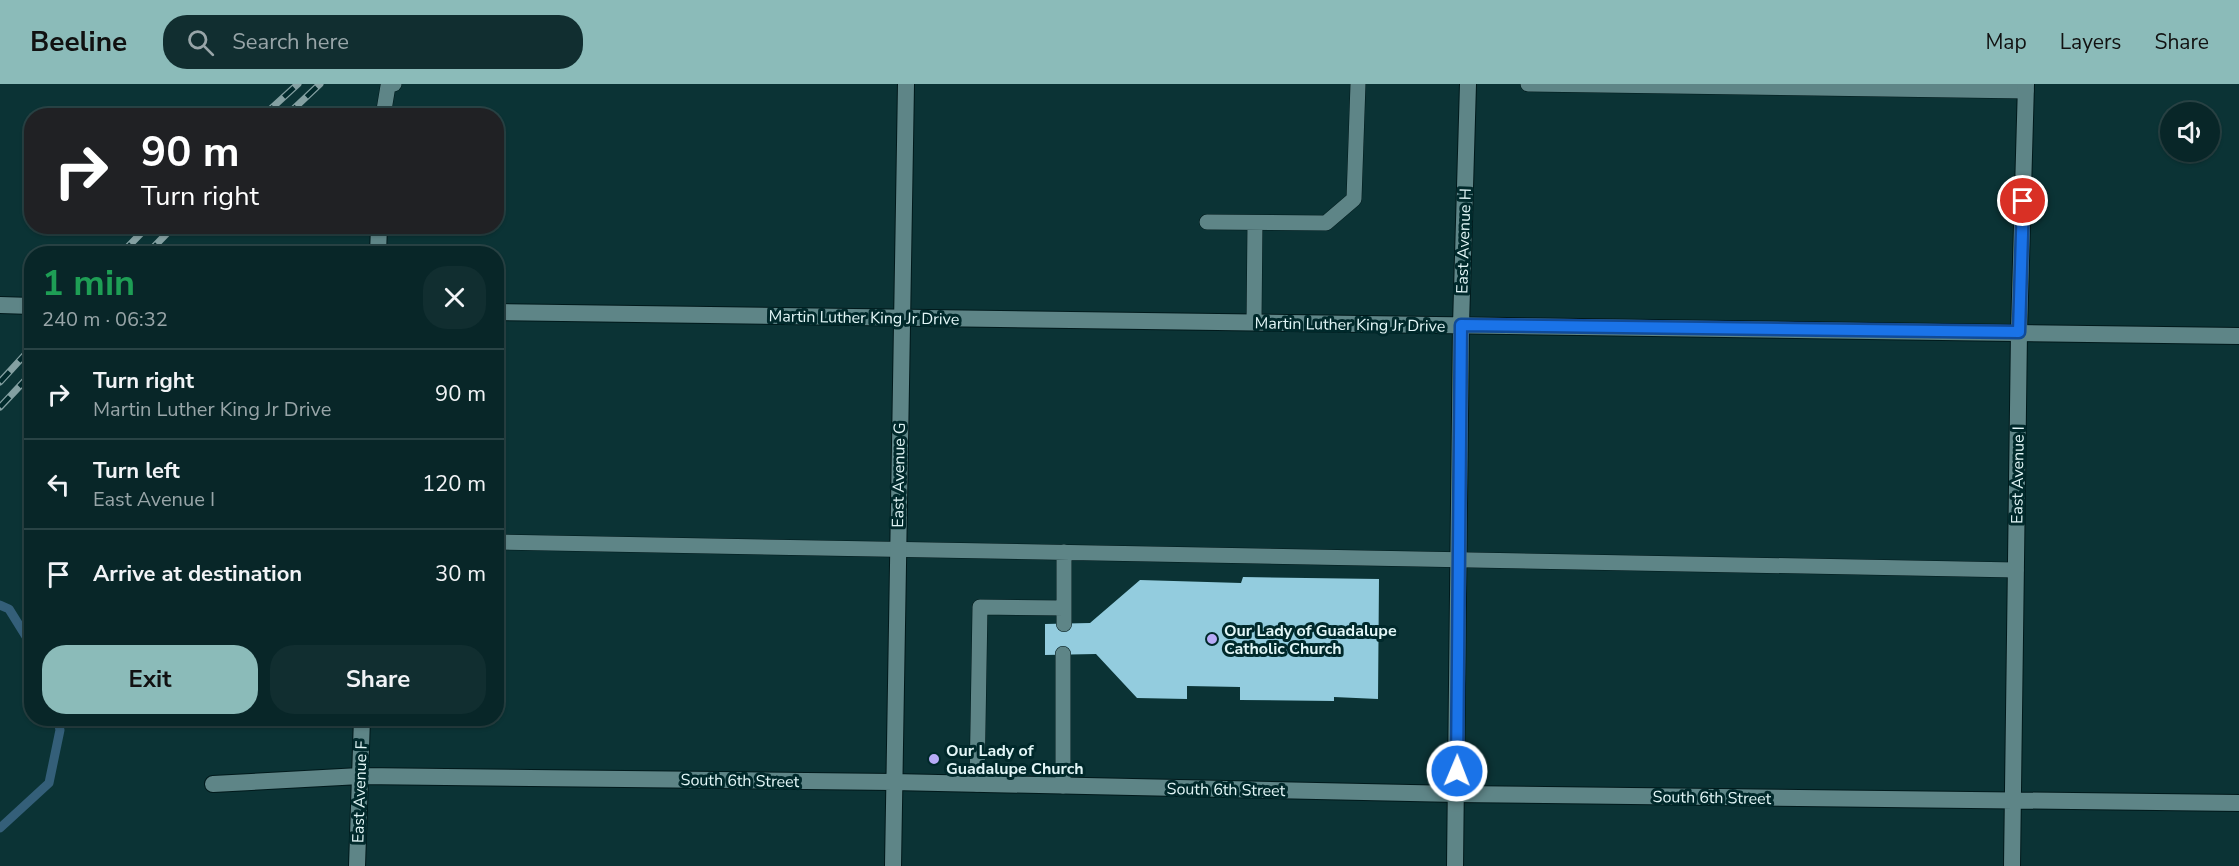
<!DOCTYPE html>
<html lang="en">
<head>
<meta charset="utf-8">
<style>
  :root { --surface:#082628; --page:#112e30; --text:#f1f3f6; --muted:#98a5a8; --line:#294345; --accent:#8bbbb9 }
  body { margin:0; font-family:"Nunito Sans",sans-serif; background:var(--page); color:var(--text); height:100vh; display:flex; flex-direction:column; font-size:22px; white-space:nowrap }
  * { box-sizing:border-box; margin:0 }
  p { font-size:20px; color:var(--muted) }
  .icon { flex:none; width:33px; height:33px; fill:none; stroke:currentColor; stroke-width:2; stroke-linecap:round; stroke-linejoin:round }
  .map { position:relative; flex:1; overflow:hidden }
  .details { position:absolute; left:24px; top:162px; width:480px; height:480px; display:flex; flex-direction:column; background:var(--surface); border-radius:24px; box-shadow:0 2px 4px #0004,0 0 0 2px var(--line) }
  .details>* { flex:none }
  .top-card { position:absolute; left:24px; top:24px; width:480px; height:126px; border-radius:24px; box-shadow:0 2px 4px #0004,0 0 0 2px var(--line); background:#202124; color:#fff; overflow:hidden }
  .controls { position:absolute; left:2160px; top:18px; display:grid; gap:12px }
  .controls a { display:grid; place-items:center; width:60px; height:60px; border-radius:50%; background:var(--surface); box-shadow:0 2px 4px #0004,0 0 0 2px var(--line); font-size:30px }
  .pin { position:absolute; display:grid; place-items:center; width:51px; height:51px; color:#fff; margin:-26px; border:3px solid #fff; border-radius:50%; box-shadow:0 2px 6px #0007 }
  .me { position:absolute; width:66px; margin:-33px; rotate:1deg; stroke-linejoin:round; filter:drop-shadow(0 0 4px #0008) }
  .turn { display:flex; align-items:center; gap:21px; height:126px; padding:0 18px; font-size:27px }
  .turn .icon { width:78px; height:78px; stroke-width:2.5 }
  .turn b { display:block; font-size:42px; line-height:51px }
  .round { display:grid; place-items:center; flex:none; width:63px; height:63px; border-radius:24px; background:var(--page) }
  .overview { display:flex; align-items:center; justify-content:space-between; height:102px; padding:0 18px }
  h1 { font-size:36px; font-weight:700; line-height:45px; color:#1e9e55 }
  .cta { display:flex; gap:12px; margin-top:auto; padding:12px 18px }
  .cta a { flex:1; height:69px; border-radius:24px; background:var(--accent); color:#111; font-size:24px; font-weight:700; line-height:69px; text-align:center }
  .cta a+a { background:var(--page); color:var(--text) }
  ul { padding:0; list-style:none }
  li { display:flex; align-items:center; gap:18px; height:90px; padding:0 18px; border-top:2px solid var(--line) }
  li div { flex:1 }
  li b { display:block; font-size:22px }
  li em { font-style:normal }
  header { display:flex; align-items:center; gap:36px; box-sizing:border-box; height:84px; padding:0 30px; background:var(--accent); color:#111 }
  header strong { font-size:28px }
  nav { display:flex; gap:33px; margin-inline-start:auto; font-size:21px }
  .search { width:420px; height:54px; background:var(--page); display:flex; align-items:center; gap:15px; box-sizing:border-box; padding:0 21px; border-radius:24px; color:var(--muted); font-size:22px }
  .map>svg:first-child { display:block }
</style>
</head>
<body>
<header>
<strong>Beeline</strong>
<div class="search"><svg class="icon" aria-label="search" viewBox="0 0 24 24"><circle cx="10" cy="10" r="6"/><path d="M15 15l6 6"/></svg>Search here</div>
<nav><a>Map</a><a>Layers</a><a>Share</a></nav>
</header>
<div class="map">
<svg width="2239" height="782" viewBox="0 0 2239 782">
  <rect width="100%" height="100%" fill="#0b3335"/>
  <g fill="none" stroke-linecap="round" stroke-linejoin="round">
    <path stroke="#345f79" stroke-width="9" d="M0,521L9,525L32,562
      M0,744L49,699L60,646L57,634"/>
  </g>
  <path fill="#93ccde" d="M1243,493L1379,495L1378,615L1334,613V617L1240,616V603L1187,602V615L1137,614L1096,570L1045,571V540L1090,539L1140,496L1241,499Z"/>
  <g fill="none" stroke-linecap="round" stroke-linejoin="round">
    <g stroke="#00191b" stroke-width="16">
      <path id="service" d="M1528,0L2026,7
        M383,32L388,2L394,0
        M1207,138L1326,139L1354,115L1358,0
        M1254,238L1255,139
        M496,458L2016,486
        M1064,540V468
        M977,700L980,523L1064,524
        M1063,702V570"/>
    </g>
    <g stroke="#00191b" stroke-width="18">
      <path id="minor" d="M378,170L379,142
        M213,700L360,692L893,698L1457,710L2239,719
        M357,782L362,634
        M893,782L906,0
        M2012,782L2019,248L2026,0"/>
    </g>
    <g stroke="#00191b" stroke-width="18">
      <path id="secondary" d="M0,221L32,222
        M496,228L2239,252
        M1455,782L1461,241L1468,0"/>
    </g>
    <use href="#service" stroke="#5e8587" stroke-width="15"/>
    <use href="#minor" stroke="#5e8587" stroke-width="16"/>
    <use href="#secondary" stroke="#5e8587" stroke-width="16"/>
    <g stroke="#84a0a2" stroke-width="7">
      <path id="rail" d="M263,32L298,0
        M286,32L320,0
        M121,170L148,142
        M147,170L174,142
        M0,298L32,263
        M0,323L32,289"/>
    </g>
    <use href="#rail" stroke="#00292b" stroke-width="4.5" stroke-dasharray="14" stroke-linecap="butt"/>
  </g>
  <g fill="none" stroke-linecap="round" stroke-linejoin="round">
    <g stroke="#114b97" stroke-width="15">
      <path id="route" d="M1457,687L1461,241L2019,248L2023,117"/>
    </g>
    <use href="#route" stroke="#1a73e8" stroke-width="10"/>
  </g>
  <g fill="#b7abf7" stroke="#00292b" stroke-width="2">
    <circle cx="1212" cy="555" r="6"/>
    <circle cx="934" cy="675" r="6"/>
  </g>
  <g text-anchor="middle" stroke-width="6" stroke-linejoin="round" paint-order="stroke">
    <g font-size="16" fill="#e2f6f7" stroke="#00292b">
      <text transform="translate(1463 157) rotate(-88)" y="6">East Avenue H</text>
      <text transform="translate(864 233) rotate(1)" y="6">Martin Luther King Jr Drive</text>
      <text transform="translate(1350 240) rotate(1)" y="6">Martin Luther King Jr Drive</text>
      <text transform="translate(898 391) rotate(-89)" y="6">East Avenue G</text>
      <text transform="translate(2017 391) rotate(-89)" y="6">East Avenue I</text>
      <text transform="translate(740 696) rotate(1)" y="6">South 6th Street</text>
      <text transform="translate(1226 705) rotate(1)" y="6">South 6th Street</text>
      <text transform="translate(359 708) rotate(-88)" y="6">East Avenue F</text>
      <text transform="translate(1712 713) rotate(1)" y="6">South 6th Street</text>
    </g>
    <g font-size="16" font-weight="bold" fill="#e2f6f7" stroke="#00292b" text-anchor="start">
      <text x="1224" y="552">Our Lady of Guadalupe<tspan x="1224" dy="18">Catholic Church</tspan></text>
      <text x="946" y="672">Our Lady of<tspan x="946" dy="18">Guadalupe Church</tspan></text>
    </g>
  </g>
</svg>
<div class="controls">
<a><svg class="icon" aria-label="sound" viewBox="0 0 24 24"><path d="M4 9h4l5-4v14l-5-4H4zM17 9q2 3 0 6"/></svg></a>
</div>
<div class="pin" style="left:2023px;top:117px;background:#d93025"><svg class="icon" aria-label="arrive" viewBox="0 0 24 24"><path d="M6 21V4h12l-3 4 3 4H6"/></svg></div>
<svg class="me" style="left:1457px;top:687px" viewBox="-20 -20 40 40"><circle r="17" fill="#1a73e8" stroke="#fff" stroke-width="3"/><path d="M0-11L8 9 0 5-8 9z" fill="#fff"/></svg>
<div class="top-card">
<div class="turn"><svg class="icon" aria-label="right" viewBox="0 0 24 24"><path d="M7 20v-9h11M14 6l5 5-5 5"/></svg><div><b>90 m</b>Turn right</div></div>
</div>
<section class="details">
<div class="overview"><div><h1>1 min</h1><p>240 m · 06:32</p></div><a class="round"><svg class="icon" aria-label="close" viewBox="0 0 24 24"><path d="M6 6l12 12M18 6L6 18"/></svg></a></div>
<ul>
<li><svg class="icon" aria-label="right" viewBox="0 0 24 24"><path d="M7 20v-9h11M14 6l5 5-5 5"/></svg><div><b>Turn right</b><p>Martin Luther King Jr Drive</p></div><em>90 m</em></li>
<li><svg class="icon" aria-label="left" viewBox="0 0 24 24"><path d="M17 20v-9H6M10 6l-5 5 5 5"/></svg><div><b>Turn left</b><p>East Avenue I</p></div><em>120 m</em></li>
<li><svg class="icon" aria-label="arrive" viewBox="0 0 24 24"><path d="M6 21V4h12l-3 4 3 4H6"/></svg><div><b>Arrive at destination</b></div><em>30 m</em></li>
</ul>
<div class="cta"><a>Exit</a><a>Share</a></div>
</section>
</div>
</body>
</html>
